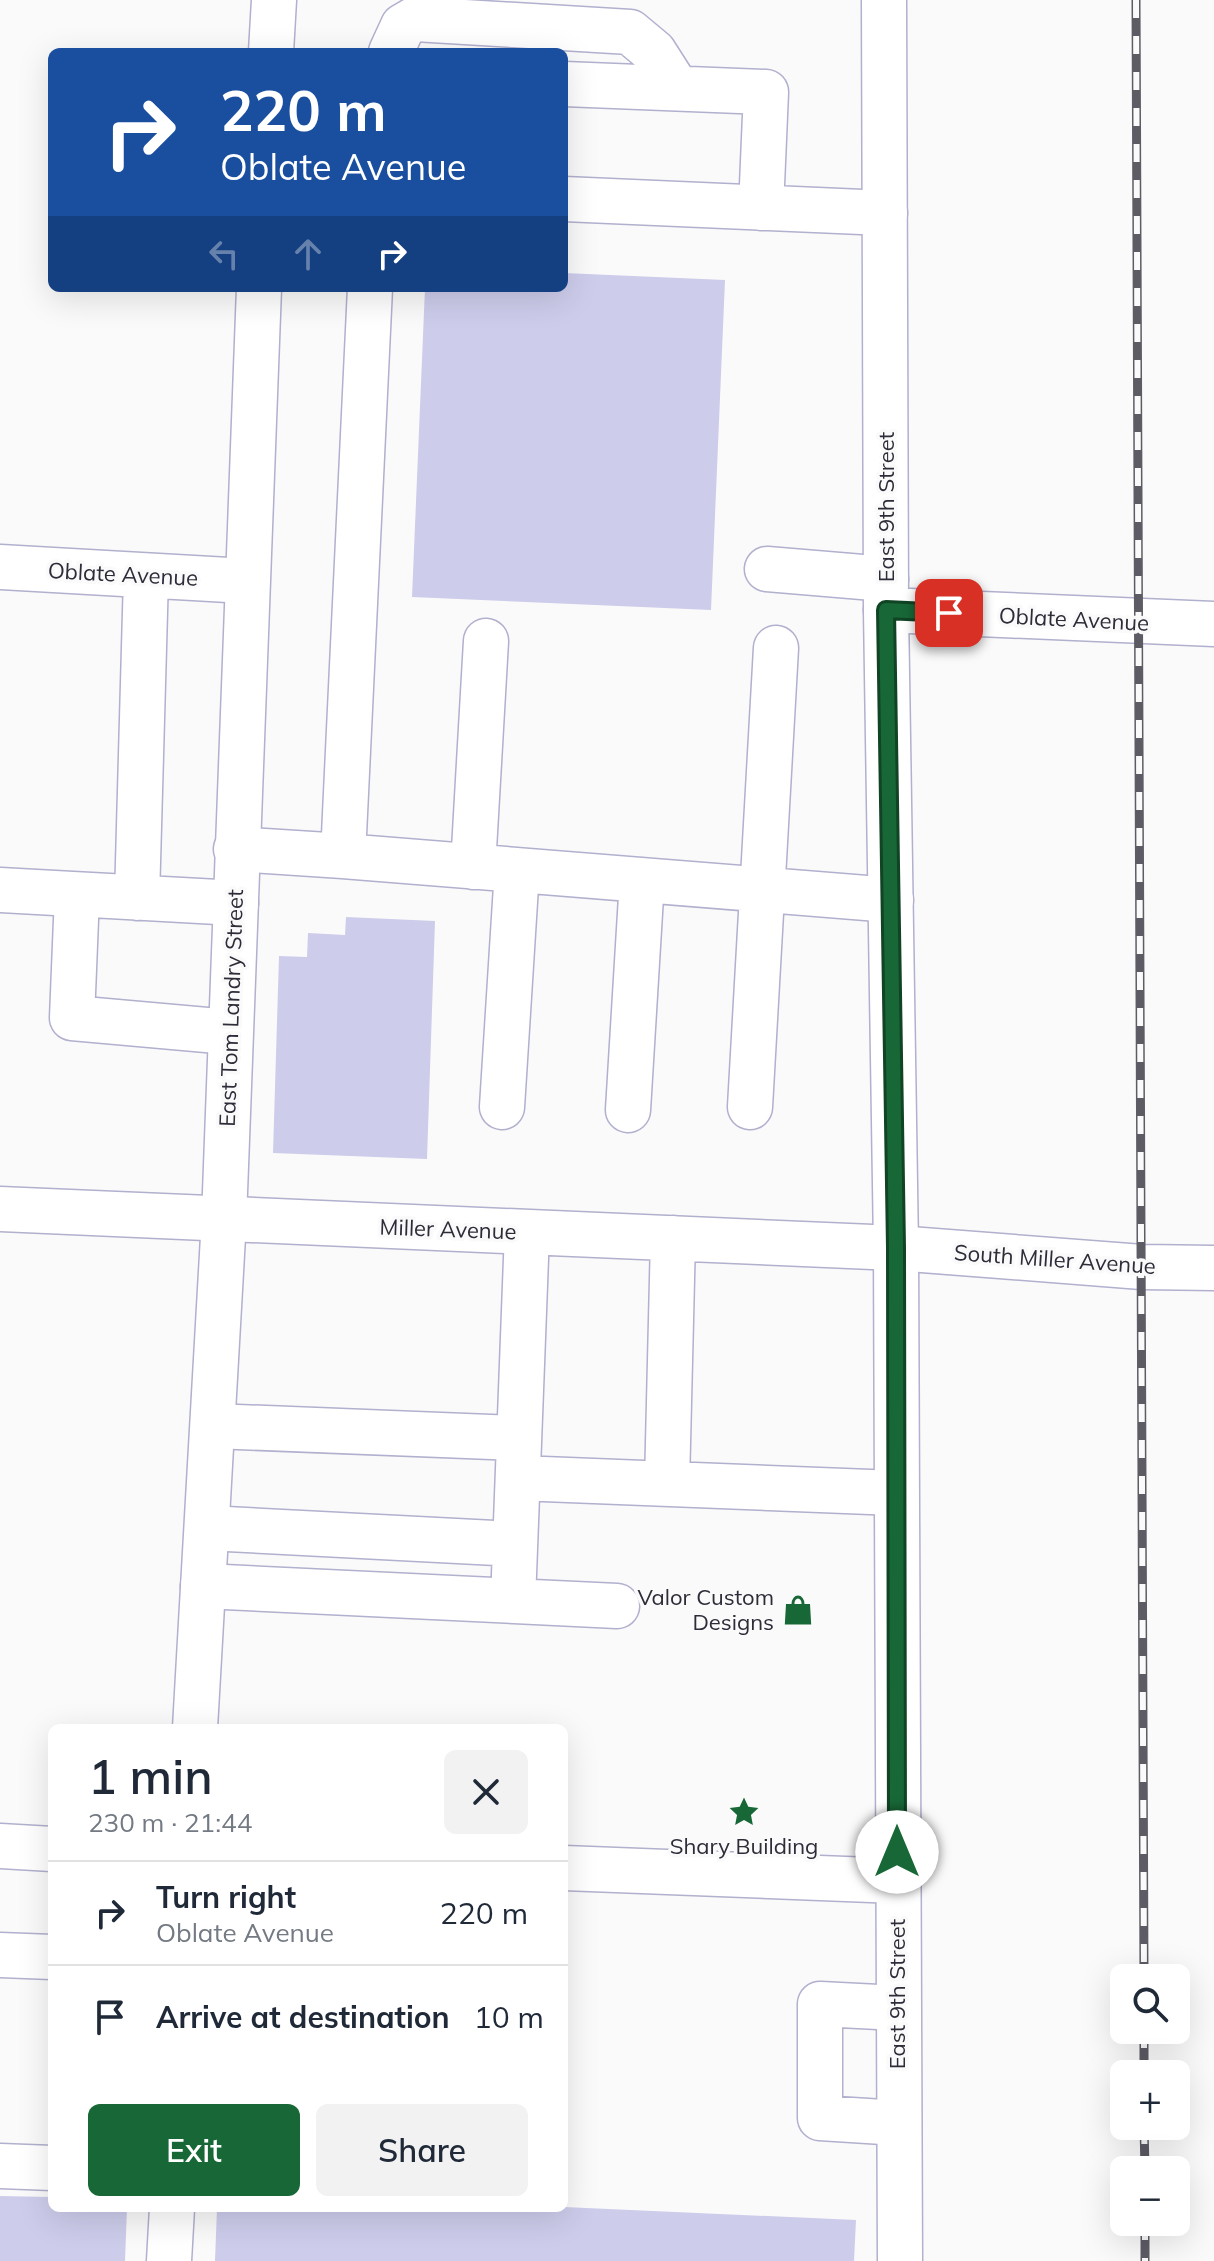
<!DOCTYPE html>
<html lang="en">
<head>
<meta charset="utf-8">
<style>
  :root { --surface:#fff; --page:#f2f2f3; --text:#1f2937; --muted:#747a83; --line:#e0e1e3; --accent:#186837 }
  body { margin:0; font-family:Mulish,sans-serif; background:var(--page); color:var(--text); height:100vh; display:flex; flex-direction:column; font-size:30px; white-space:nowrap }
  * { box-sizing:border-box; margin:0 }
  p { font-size:26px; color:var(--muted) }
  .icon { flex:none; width:44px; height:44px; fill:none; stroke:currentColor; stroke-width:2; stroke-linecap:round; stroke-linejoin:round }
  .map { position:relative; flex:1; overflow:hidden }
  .panel { position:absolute; left:48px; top:1724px; width:520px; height:488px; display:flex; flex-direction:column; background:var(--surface); border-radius:12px; box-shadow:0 8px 32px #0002 }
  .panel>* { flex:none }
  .hud { position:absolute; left:48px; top:48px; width:520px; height:244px; border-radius:12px; box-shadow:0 8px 32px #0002; background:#1a4fa0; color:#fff; overflow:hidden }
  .buttons { position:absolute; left:1110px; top:1964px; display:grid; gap:16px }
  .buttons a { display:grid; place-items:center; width:80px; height:80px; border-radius:12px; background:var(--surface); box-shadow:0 8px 32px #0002; font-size:40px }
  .pin { position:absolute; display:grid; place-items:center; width:68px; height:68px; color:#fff; margin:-34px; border-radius:16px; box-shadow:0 4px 12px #0006 }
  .me { position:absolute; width:88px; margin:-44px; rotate:0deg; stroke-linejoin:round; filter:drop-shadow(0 0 6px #0008) }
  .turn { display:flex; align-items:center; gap:28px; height:168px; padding:0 40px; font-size:36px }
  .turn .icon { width:104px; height:104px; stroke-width:2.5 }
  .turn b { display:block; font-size:56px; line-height:68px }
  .lanes { display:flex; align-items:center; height:76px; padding:0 40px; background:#0003; justify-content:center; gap:40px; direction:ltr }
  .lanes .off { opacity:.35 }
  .round { display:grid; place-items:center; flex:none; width:84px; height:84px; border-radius:12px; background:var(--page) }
  .overview { display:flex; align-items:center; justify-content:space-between; height:136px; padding:0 40px }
  h1 { font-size:48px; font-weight:600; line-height:60px }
  .primary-button { display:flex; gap:16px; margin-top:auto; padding:16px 40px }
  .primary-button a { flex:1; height:92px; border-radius:12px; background:var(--accent); color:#fff; font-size:32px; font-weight:600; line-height:92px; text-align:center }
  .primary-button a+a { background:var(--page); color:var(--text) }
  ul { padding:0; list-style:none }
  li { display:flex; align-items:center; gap:24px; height:104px; padding:0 40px; border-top:2px solid var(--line) }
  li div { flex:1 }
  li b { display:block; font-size:30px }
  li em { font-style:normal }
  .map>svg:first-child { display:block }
</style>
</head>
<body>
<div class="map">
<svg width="1214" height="2261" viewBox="0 0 1214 2261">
  <rect width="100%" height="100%" fill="#fafafa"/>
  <path fill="#cdcceb" d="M564,273L725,280L711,610L412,597L425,288H564Z
    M346,917L435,921L427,1159L273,1153L279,956L307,957L308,933L345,935Z
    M0,2196L52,2197V2208H127L125,2261H0Z
    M564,2207L856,2220L854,2261H215L217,2208Z"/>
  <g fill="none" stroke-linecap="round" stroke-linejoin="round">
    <g stroke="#b1b0ce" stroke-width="47">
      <path id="minor" d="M391,52L403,26L415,19L630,32L654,52L677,88
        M564,84L766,92L761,208
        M564,199L885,213
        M0,567L246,581
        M767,569L886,579
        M886,610L1214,624
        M236,849L343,856L370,288
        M343,856L891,900
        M473,867L486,641
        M0,890L236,903
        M77,895L72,1018L229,1032
        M137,898L146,576
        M502,1107L517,870
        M750,1107L776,648
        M628,1110L642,880
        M0,1209L896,1248L1142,1267L1214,1268
        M213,1426L519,1438
        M518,1478L896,1493
        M667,1484L673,1238
        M207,1528L515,1544
        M203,1586L617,1606
        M513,1601L527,1232
        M0,1846L52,1849
        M564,1868L897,1881
        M0,1955L52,1957
        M898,2008L820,2004V2118L899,2123
        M0,2166L52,2168"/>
    </g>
    <g stroke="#b1b0ce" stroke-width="47">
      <path id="major" d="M884,0L886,610L896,1248L900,2261
        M271,52L274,0
        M195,1728L224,1219L259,288
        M169,2261L172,2208"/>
    </g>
    <use href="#minor" stroke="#fff" stroke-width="44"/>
    <use href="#major" stroke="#fff" stroke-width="44"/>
    <g stroke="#5d5c65" stroke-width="9">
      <path id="rail" d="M1136,0L1144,1978
        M1144,2030V2074
        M1144,2126L1145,2170
        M1145,2222V2261"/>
    </g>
    <use href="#rail" stroke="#fafafa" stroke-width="6" stroke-dasharray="18" stroke-linecap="butt"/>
  </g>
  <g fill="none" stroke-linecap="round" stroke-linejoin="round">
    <g stroke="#104424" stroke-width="20">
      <path id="route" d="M897,1852L896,1248L886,610L949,613"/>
    </g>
    <use href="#route" stroke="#186837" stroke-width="14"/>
  </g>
  <defs>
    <g id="shop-bare" transform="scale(2.4)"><path d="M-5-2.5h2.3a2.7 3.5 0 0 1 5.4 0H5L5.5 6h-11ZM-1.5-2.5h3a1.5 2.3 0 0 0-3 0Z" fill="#186837" stroke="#fafafa" stroke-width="2.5" paint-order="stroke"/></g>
    <g id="sight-bare" transform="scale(2.4)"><path d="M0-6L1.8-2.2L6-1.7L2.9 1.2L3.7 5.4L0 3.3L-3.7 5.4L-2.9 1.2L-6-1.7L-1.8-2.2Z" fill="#186837" stroke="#fafafa" stroke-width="2.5" paint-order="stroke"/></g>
  </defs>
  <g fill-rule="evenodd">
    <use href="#shop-bare" x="798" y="1610"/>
    <use href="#sight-bare" x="744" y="1812"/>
  </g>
  <g text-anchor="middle" stroke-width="7" stroke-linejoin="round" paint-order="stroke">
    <g font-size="22" fill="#2d2c38" stroke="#fafafa">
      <text transform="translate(886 507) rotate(-90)" y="8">East 9th Street</text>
      <text transform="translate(123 574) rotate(3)" y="8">Oblate Avenue</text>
      <text transform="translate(1074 619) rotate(3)" y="8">Oblate Avenue</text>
      <text transform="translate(231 1008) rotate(-88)" y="8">East Tom Landry Street</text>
      <text transform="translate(448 1229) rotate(2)" y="8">Miller Avenue</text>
      <text transform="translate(1055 1259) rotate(4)" y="8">South Miller Avenue</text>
      <text transform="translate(897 1994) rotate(-90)" y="8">East 9th Street</text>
    </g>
    <g font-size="22" fill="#2d2c38" stroke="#fafafa" text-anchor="end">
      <text x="774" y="1605">Valor Custom<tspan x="774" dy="25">Designs</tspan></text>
      <text x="744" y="1854" text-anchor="middle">Shary Building</text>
    </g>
  </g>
</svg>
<div class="buttons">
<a><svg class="icon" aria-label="search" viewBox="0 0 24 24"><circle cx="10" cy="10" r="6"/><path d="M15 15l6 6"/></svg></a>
<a>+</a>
<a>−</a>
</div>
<div class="pin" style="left:949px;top:613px;background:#d93025"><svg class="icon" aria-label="arrive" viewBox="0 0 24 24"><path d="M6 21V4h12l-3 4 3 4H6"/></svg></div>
<svg class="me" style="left:897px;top:1852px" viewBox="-20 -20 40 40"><circle r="19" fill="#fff"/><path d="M0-13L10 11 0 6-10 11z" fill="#186837"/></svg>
<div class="hud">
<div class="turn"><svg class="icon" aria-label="right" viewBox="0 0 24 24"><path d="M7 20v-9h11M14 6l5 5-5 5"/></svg><div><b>220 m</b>Oblate Avenue</div></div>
<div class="lanes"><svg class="icon off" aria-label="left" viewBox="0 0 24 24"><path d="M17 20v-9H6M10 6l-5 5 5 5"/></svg><svg class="icon off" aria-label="ahead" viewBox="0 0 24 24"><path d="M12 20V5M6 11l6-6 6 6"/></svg><svg class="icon" aria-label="right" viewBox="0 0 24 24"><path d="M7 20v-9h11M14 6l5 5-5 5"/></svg></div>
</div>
<section class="panel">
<div class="overview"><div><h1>1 min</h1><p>230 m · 21:44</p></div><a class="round"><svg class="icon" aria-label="close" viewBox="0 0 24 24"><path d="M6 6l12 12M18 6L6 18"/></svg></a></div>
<ul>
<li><svg class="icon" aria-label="right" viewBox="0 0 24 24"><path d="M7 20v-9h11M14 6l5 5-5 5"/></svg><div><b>Turn right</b><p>Oblate Avenue</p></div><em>220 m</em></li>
<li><svg class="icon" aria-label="arrive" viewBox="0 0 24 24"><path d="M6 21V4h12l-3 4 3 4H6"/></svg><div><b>Arrive at destination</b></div><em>10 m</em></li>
</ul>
<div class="primary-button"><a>Exit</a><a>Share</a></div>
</section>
</div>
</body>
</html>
